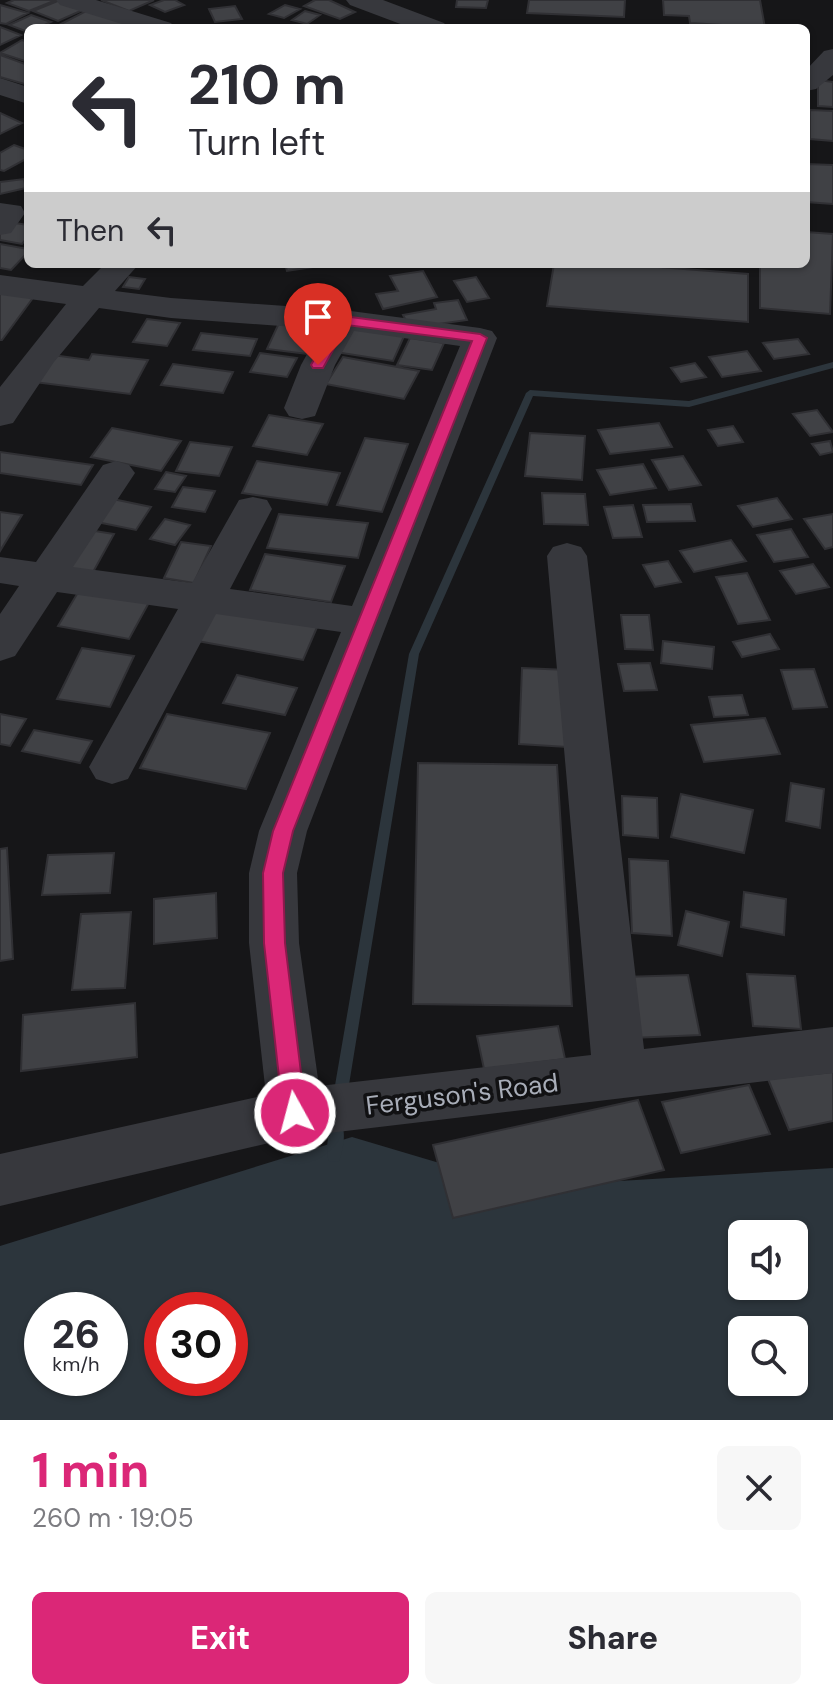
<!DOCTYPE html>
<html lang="en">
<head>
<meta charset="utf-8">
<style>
  :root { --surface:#fff; --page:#f7f7f7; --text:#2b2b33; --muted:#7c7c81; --accent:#db2777 }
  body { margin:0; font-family:"DM Sans",sans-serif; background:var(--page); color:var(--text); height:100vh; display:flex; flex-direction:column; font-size:30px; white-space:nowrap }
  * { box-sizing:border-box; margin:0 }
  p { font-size:26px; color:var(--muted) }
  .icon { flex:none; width:44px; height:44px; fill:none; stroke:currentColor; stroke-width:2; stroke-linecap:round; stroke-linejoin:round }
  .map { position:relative; height:1420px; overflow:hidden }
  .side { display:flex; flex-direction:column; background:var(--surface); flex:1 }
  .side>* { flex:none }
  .top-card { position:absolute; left:24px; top:24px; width:786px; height:244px; border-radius:12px; box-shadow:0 2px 6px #0004; background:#fff; color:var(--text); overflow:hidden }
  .tools { position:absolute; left:728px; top:1220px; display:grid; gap:16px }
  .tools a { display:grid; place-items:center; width:80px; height:80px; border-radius:12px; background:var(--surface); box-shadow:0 2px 6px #0004; font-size:40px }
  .speed { position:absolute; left:24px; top:1292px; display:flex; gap:16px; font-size:40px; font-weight:700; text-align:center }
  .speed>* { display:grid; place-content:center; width:104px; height:104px; border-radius:50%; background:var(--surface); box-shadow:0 2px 6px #0004; line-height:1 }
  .speed small { font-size:20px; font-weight:400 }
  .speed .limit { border:12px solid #d22; background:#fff; color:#111 }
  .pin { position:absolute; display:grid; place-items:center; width:68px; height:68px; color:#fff; margin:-82px -34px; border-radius:50% 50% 50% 0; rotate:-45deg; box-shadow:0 0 8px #0007 }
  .pin .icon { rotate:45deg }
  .me { position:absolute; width:88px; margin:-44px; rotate:353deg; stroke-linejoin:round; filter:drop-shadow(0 0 6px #0008) }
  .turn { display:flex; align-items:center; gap:28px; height:168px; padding:0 32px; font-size:36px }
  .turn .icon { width:104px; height:104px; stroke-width:2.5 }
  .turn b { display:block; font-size:56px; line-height:68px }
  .then { display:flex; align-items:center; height:76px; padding:0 32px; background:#0003; gap:16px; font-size:30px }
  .round { display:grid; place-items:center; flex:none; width:84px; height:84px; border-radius:12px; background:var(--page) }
  .summary { display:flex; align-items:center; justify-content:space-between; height:136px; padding:0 32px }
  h1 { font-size:48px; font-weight:800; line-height:60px; color:var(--accent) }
  .action { display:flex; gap:16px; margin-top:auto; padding:16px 32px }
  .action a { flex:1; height:92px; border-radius:12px; background:var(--accent); color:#fff; font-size:32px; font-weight:800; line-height:92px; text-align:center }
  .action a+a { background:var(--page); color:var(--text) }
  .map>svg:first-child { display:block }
</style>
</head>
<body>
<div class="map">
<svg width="833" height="1420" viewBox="0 0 833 1420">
  <rect width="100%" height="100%" fill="#161618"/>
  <path fill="#2c353c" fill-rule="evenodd" d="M352,1137L520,1187L833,1168V1420H0V1246ZM742,1234H794V1286H742ZM42,1310H110V1378H42ZM162,1310H230V1378H162ZM742,1330H794V1382H742Z"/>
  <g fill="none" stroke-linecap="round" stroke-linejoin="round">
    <path fill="#2c353c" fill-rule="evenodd" d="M833,362V368L689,407L533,396L419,654L347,1097L345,1101L340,1103L335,1101L333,1097L409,654L526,393L530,390L689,401Z
      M337,1123L342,1125C346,1134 343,1151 339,1161L334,1162L329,1161C325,1151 328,1134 332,1125Z"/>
  </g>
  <path fill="#404145" stroke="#303034" stroke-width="2" d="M14,0H56L29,11L7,3Z
    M60,0L85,9L58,21L33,11Z
    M101,0H154L129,11Z
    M164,0H175L184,5L165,12L150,5Z
    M315,0H329L355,12L340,19L304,6Z
    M457,0H488L486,8L456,7Z
    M529,0H625L624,17L527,13Z
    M663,0H760L765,28H721V25L690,23L689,16L664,15Z
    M0,5L28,13L6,24L0,23Z
    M285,5L300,9L284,18L269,14Z
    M235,6L242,19L215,22L209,9Z
    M88,10L144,28H70L59,25Z
    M305,11L320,15L307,24L292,20Z
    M31,15L51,22L38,28H28V32L9,25Z
    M0,27L21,35L0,45Z
    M22,40L28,42V62L0,53Z
    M0,55L28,65V85L0,77Z
    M818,80L833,82V107L818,106Z
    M810,110L833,111V141L810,139Z
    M0,113L22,123L0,134Z
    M14,145L28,150V158L4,171L0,170V153Z
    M806,164L833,165V204L806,202Z
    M24,179L26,188L0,194V182Z
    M9,222L28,225V237L22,244L0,240V232Z
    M806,232L833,234L830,314L760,308V264H806Z
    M0,244L28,249V252L11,270L0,268Z
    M285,264H333L287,271Z
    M554,264H620L748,274V322L547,306Z
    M423,271L437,297L383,309L376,294L398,291L390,276Z
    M129,277L145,279L139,289L123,287Z
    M476,277L489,298L467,302L454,281Z
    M0,286L38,291L2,340H0Z
    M458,300L467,320L410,328L403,315L436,309L434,303Z
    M147,319L180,323L167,346L133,342Z
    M279,323L319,328L307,354L267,349Z
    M343,325L405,334L393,361L329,351Z
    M201,333L257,339L250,356L193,350Z
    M410,338L444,343L432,370L397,365Z
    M798,339L809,354L774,359L763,343Z
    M747,351L761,371L722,377L709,357Z
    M260,353L297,358L287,377L250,372Z
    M45,354L89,360L92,354L148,360L130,394L26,381Z
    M343,357L419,371L404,399L326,384Z
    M695,363L706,377L681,382L671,368Z
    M173,364L233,372L223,393L161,385Z
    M817,410L833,432L810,436L793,414Z
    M269,415L323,424L307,455L253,446Z
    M659,423L672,447L610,454L598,430Z
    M733,426L743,442L718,446L708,430Z
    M112,428L181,441L161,471L91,457Z
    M530,433L585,436L582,480L525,476Z
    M365,438L408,444L382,512L337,505Z
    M830,441L833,452L820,455L812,444Z
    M190,442L232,447L219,476L176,471Z
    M0,452L93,465L81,485L0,473Z
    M683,456L701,485L669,490L652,460Z
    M257,461L340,473L327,505L242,493Z
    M643,464L656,488L610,495L597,470Z
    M166,472L186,476L175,492L155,489Z
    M183,487L215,491L205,512L172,507Z
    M542,493L585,494L588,525L544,524Z
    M108,498L151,507L136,530L92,521Z
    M777,498L792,519L753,527L738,506Z
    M691,504L695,521L647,522L643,505Z
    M633,505L642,537L613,538L604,507Z
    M0,512L22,515L0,551Z
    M279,514L368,523L358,558L267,548Z
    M833,514V547L825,549L804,519Z
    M165,519L190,525L175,545L150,539Z
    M82,529L114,534L87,583L53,577Z
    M791,529L808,557L774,562L757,535Z
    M731,540L746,561L694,572L680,551Z
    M181,542L211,546L194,583L164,578Z
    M265,554L345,566L331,602L250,590Z
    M668,561L681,582L655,587L643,565Z
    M813,564L829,587L796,594L780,571Z
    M747,573L770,620L738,624L716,577Z
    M83,584L152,597L129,639L58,626Z
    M214,607L318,625L303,660L197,641Z
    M621,615H649L653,650L625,649Z
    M770,634L779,649L742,657L733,642Z
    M663,641L714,647L712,669L661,663Z
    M82,648L134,656L110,707L57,699Z
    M650,663L657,690L624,691L618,664Z
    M522,668L568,670L567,747L519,744Z
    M814,669L827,707L793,709L781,670Z
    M237,675L297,688L285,715L223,703Z
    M742,695L748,715L714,717L709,697Z
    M0,714L26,719L10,746L0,744Z
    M167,714L270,733L246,789L140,768Z
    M765,718L780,754L704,762L691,725Z
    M34,730L92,741L80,763L22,751Z
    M418,763L557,765L572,1006L413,1004Z
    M791,783L824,789L820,828L786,821Z
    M681,794L753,810L744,853L671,837Z
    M622,796L657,798L658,838L623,835Z
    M7,848L13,959L0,961V849Z
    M114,853L110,893L42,895L48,855Z
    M629,859L668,861L672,936L632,933Z
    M744,892L786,899L784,935L741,927Z
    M216,893L217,938L154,944V899Z
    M686,911L729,922L722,956L678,945Z
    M131,912L125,988L72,990L81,914Z
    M747,974L795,976L801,1029L753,1026Z
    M688,975L700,1035L632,1038L622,977Z
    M135,1003L137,1057L21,1071L23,1015Z
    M558,1026L565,1059L484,1069L477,1036Z
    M833,1072V1121L789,1130L768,1079Z
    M749,1085L770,1134L681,1153L662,1102Z
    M638,1100L664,1170L453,1218L433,1145Z"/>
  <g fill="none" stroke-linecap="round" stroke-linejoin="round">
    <path fill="#37383d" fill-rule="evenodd" d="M56,0H96L171,23L175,28H135L60,5Z
      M346,0H383L444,23L448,28H411L350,5Z
      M833,49V75L816,89L806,91V70L824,51Z
      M0,78L28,87V104L0,95Z
      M0,203L21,206L25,213L11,233L0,235Z
      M105,264H139L115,291L171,298L343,310L480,328L492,331L497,338L307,831L297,873L299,943L319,1086L591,1055L547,556L553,547L567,543L581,547L587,556L644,1049L833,1027V1073L295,1137L0,1206V1154L266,1095L249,943V873L259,831L341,632L216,614L128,779L112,784L96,779L89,767L178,609L57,592L15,656L0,661V614L19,586L0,583V557L36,562L103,465L116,461L129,465L135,473L73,567L192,583L239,500L253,497L267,500L272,509L230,589L352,606L460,346L354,331L335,365L315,416L302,419L289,416L284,408L301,365L321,329L171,318L99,308L54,362L13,423L0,426V387L66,304L0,295V275L83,286Z"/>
  </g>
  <path fill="#db2777" stroke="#8e194d" stroke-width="2" d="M343,316L480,334L487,338L293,831L283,873L285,943L306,1113L303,1121L295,1124L287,1121L283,1113L264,943L263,873L273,831L472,341L347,325L323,368H313L311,365L336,320Z"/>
  <g text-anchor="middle" stroke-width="7" stroke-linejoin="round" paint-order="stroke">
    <g font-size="26" fill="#a8adb8" stroke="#111113">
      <text transform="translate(462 1094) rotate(-7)" y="9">Ferguson's Road</text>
    </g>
  </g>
</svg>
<div class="tools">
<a><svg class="icon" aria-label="sound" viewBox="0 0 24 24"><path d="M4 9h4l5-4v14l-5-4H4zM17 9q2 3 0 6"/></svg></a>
<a><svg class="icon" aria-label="search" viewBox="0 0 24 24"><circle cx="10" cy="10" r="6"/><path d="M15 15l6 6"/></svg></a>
</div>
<div class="speed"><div>26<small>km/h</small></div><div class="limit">30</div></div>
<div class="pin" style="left:318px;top:365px;background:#d93025"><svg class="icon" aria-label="arrive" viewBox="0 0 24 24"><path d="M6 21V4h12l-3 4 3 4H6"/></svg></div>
<svg class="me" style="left:295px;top:1113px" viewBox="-20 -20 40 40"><circle r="17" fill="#db2777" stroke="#fff" stroke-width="3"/><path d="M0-11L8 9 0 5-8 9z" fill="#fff"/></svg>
<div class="top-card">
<div class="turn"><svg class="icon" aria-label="left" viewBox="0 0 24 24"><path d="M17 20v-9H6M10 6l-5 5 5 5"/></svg><div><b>210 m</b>Turn left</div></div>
<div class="then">Then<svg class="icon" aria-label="left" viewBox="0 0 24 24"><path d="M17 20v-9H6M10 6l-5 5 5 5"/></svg></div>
</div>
</div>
<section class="side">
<div class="summary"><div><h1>1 min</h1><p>260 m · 19:05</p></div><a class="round"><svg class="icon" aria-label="close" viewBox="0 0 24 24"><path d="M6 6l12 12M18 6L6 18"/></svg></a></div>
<div class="action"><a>Exit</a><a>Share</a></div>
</section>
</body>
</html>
